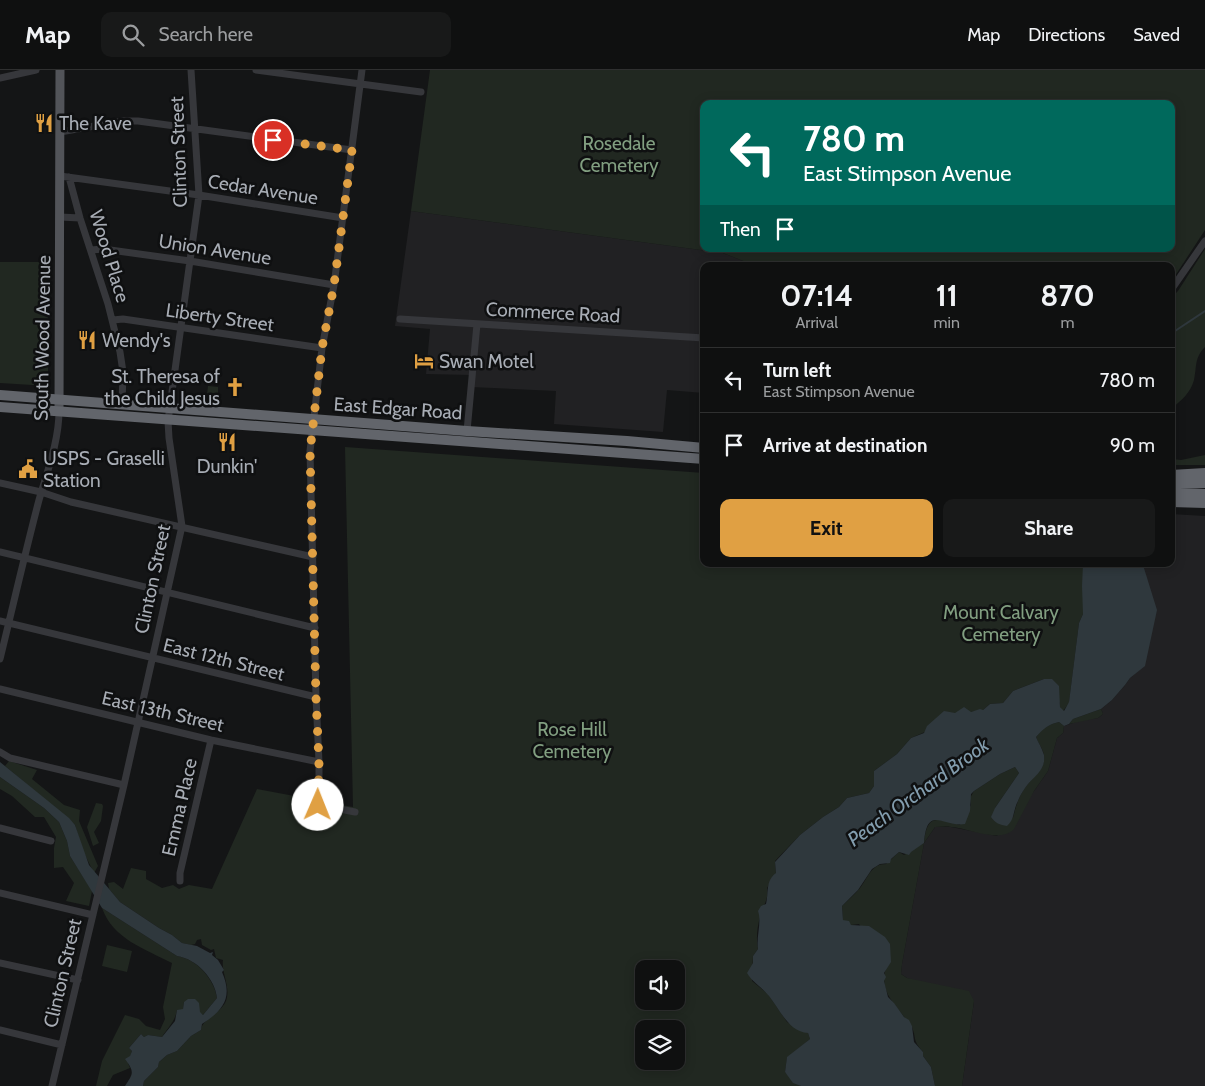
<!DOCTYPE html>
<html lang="en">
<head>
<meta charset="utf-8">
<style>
  :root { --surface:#0f1010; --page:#181919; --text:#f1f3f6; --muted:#9b9d9f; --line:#2f3030; --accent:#e0a043 }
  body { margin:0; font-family:Cabin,sans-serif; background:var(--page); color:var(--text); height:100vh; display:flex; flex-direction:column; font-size:19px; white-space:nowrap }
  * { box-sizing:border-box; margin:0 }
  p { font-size:16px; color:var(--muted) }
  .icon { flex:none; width:28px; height:28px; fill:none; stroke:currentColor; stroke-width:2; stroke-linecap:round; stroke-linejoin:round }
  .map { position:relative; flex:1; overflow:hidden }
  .drawer { position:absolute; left:700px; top:192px; width:475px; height:305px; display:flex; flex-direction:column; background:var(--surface); border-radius:10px; box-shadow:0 2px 12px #0003,0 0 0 1px var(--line) }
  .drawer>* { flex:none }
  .top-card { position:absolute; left:700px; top:30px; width:475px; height:152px; border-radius:10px; box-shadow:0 2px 12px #0003,0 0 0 1px var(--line); background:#00695c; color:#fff; overflow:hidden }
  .tools { position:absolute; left:635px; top:890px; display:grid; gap:10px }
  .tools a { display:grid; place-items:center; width:50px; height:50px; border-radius:10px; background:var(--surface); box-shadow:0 2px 12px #0003,0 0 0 1px var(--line); font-size:25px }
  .pin { position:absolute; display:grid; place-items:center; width:42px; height:42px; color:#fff; margin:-21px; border:2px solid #fff; border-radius:50%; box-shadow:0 1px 5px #0007 }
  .me { position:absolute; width:55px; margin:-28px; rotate:1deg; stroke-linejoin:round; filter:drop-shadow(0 0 4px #0008) }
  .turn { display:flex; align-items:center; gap:18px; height:105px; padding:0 20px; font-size:22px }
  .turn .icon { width:65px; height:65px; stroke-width:2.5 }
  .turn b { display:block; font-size:35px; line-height:42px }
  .then { display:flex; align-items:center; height:48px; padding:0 20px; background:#0003; gap:10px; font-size:19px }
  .eta { display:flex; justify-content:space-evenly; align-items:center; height:85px; text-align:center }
  .eta b { font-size:30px; font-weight:800; line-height:35px }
  .primary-button { display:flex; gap:10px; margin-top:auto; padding:10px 20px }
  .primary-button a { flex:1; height:58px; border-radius:10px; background:var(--accent); color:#111; font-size:20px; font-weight:800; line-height:58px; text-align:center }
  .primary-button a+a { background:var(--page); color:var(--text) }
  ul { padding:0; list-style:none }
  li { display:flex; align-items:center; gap:15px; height:65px; padding:0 20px; border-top:1px solid var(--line) }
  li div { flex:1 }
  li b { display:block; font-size:19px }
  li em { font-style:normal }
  header { display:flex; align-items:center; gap:30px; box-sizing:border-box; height:70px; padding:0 25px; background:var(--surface); border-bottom:1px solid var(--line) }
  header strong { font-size:24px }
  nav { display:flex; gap:28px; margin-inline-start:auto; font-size:18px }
  .search { width:350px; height:45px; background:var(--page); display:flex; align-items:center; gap:12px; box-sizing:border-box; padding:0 18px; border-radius:10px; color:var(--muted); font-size:19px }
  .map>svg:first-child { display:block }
</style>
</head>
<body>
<header>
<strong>Map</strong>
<div class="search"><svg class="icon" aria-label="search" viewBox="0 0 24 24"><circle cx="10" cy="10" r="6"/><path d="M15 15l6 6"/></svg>Search here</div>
<nav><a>Map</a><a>Directions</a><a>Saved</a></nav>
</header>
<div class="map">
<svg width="1205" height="1016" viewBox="0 0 1205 1016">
  <rect width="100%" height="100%" fill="#141516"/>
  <path fill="#212123" d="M411,141L723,183L756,196H704V323L667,320L663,362L554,354L556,321L471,317V305L426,304L430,259L395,256Z
    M1171,444L1205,446V1016H962L974,931L907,908L901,904L902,894L924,773L935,757H951L997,766L1034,721L1048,701L1057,668L1063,663L1064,656L1082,650L1098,648L1103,644L1101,639L1112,630L1125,615L1130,608L1145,595L1142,494H1171Z"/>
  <path fill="#212821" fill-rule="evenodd" d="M430,0H1205V160L1171,212V196H756L723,183L411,141ZM704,34H1171V179H704Z
    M1205,179V277C1194,288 1197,297 1194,310C1191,322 1181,331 1172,338L1174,378L1173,389L1181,390L1205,385V395H1171V228L1178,221Z
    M0,192H48V316L0,313Z
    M208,316L218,317V330L221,332V335L206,333Z
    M345,377L704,403V494H1083V544L1079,553L1069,633L1063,641L1060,637V633L1044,609L1013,621L1003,633L990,634L983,640L971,642L911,668L897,684L874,701V716L869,723L847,728L839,737L823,747L800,765L775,791L776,803L767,818C769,832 762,835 760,847C757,858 756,869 758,879L753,886L752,911L768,924L787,952L808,963L810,969L787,988L785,1002L801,1016H143L144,1011L158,997L159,992L167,985L177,981L191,966L201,960C201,950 222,942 226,931C231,917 221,902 223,890L216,888L214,879L211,880L202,875L201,869L197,870L195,874L191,875L182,873L172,865L159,858L120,832L109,819L108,813L114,812L123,819L131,798L146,801V809L162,818L173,815L179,819L189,815L212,819L257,719L353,737ZM644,899H676V931H644ZM644,959H676V991H644Z
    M1101,639L1103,644L1098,648L1069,654L1073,649Z
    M1059,652L1064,656L1063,663L1057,668L1048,701L1034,721L1014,759C1000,774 969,758 951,757C946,756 940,757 935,757L924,773L902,894L901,904L907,908L969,921L974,931L962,1016H935L931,997L923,986V982C912,969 917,970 912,957C911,954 907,951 905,948C892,931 878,919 887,895L859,854L851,855L843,850L842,836C848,830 854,825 860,818C868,808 871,794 886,794L899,782L904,785L924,773C927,743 937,749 960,755L971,735L970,728L974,721L1000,704L1015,697L1019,703L995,738L1013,748C1016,736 1019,725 1027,715C1034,705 1046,699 1044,685C1043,679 1038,673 1036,667C1042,659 1049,654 1059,652Z
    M9,691L37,700L32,709L64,735L80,740L79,751L98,796L94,803L83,781L75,755L5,696Z
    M0,707L44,738L59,752L67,771L70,786L92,821L89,836L66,831L74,813L63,797L54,798V778L56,767L44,747H35L12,726L0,719Z
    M96,733L102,734L103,736L101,751L94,762L99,773L93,776L87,757Z
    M102,838L177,886C197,889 214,909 217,928L203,945L184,932L183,940H177C175,952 168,957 162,967L148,965L144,967L141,964L129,978L132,981L128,993L130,998L113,1005L107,1016H96L102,991L125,945L139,949L146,956L160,960L165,949L163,937L172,893C145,879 113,869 102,838Z
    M107,875L132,881L127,902L102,896Z"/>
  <path fill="#2f383d" d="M1083,494L1143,495L1157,540L1145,596L1130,608L1125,615L1112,630L1101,639L1073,649L1069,654L1064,656L1059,652C1049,654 1043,659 1036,667C1038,672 1042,678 1044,685C1046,699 1036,705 1028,714C1024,719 1020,725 1018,731C1013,740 1015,749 1007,756C1000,755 995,753 991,747L995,738L1019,703L1015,697L1000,704L974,721L971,724L970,741L965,754C944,758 927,733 924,773L911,782L909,785L899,782L891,789L890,793L880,794L872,799L858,820L842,836L843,850L849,851L851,855L869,856L885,867L890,874L891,892L884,903L886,907L884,911L888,927L894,933L904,947L909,950L912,956L914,972L923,982V986L931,997L935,1016H801L793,1013L785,1002L787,987L810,969L808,963C789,962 780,940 769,926C762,917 753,913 747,903L753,893V886L758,879C756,867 762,852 758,841L761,836L766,834C769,823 765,811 776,803L775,792L800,765L823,747L839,737L847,728L869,723L874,716V701L897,684L911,668L924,663L927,656L944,641L955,643L964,637L971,642L980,639L983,640L990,634L1003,633L1013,621L1044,609H1052L1059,616L1060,637L1064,641L1069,632L1079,553L1083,544L1082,516Z
    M0,692L69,748L75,755L89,795L120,832L159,858L172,865L182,873L197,876L210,883L213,882L212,885L218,890L224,900L222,902C233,927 224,940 202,954L201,960L191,966L177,981L167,985L159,992L158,997L144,1011L143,1016H125C133,1004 135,1002 125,989L130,986L132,981L129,978L141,964L144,967L148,965L162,967L175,951L177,940L183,939L184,932L188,929H195L199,933L200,942L203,945L217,928C215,909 197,889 177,886L102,838L70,786L67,771L59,752L44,738L0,707Z"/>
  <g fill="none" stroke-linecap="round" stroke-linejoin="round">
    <path stroke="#2f383d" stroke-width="2" d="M1171,272L1175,261L1205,241"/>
    <path stroke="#36373b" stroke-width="7" d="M256,0L421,22
      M0,8L36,0
      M60,62L123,51H138L352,80
      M60,106L199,125L343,148
      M69,107L80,148L108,234L120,282L123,302L122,334
      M60,147L80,148
      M91,180L103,179L190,191L334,215
      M1171,220L1205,171
      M400,249L704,268
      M113,250L123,249L322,278
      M467,361L477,254
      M0,413L41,422L71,432L313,487
      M0,482L315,558
      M0,551L316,627
      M0,589C13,536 25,483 39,430C47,402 59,371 59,341
      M0,619L211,670L319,692
      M0,682L10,688L124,715
      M355,742L319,735V692L316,627L310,381L322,278L334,215L362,0
      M0,758L51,771
      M180,811V803L211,670
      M0,823L93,845
      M0,893L78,910
      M0,960L62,975
      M52,1016L124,715L182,456L169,368L168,351L199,125L191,0"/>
    <path stroke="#525459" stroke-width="9" d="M59,341L60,0"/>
    <path stroke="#62656b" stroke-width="10" d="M0,325L467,361L627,371L704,378
      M0,337L704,389
      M1171,405L1205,403
      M1171,414L1205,413
      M1171,423L1205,424
      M1171,432L1205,433"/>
  </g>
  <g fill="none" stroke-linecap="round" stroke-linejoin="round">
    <path stroke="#e0a043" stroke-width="9" stroke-dasharray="0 16.2" d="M273,70L352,80L334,215L322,278L310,381L316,627L319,692L318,735"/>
  </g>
  <defs>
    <g id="restaurant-bare" transform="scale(1.5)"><path d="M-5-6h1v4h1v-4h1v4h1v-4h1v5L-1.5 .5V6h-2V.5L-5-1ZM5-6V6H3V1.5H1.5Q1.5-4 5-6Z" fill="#e0a043" stroke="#0f1011" stroke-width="2.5" paint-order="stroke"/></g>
    <g id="hotel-bare" transform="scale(1.5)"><path d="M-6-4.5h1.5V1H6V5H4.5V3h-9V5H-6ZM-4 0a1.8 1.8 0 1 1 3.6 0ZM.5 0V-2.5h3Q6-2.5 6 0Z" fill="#e0a043" stroke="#0f1011" stroke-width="2.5" paint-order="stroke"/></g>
    <g id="church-bare" transform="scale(1.5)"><path d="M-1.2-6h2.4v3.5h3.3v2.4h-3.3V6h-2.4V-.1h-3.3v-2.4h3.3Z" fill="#e0a043" stroke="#0f1011" stroke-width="2.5" paint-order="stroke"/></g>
    <g id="civic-bare" transform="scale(1.5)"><path d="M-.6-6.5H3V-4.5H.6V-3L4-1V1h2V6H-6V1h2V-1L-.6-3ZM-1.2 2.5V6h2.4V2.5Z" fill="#e0a043" stroke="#0f1011" stroke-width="2.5" paint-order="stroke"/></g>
  </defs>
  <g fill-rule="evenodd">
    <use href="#restaurant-bare" x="44" y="53"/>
    <use href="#restaurant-bare" x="87" y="270"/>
    <use href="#hotel-bare" x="424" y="291"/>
    <use href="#church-bare" x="235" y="317"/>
    <use href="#restaurant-bare" x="227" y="372"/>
    <use href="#civic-bare" x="28" y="399"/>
  </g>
  <g text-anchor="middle" stroke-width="5" stroke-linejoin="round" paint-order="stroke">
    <g font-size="19" fill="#a8adb5" stroke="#0f1011" text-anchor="start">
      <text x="59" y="60">The Kave</text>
      <text x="102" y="277">Wendy's</text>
      <text x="439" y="298">Swan Motel</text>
      <text x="220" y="313" text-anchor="end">St. Theresa of<tspan x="220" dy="22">the Child Jesus</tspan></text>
      <text x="43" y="395">USPS - Graselli<tspan x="43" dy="22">Station</tspan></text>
      <text x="227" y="403" text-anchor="middle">Dunkin'</text>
    </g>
    <g font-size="19" fill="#819e80" stroke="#0f1011">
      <text x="619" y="80">Rosedale<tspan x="619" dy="22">Cemetery</tspan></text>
      <text x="1001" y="549">Mount Calvary<tspan x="1001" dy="22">Cemetery</tspan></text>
      <text x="572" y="666">Rose Hill<tspan x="572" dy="22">Cemetery</tspan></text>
    </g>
    <g font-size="19" fill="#a8adb5" stroke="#0f1011">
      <text transform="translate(178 82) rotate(-92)" y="7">Clinton Street</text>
      <text transform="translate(263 119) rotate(9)" y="7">Cedar Avenue</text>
      <text transform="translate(215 179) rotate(9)" y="7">Union Avenue</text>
      <text transform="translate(110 186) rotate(73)" y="7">Wood Place</text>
      <text transform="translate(553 242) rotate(3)" y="7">Commerce Road</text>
      <text transform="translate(220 247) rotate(8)" y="7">Liberty Street</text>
      <text transform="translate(42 268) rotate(-89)" y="7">South Wood Avenue</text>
      <text transform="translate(398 338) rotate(4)" y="7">East Edgar Road</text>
      <text transform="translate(152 509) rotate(-78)" y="7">Clinton Street</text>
      <text transform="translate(224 589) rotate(14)" y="7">East 12th Street</text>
      <text transform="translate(163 641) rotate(13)" y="7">East 13th Street</text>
      <text transform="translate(179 737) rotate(-77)" y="7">Emma Place</text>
      <text transform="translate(62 903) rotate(-77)" y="7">Clinton Street</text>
    </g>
    <g font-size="20" font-style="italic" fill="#829cad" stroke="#0f1011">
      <text transform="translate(918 722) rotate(-36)" y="7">Peach Orchard Brook</text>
    </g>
  </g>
</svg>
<div class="tools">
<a><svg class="icon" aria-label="sound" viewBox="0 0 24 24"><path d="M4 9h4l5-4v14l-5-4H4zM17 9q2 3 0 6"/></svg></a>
<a><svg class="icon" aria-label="layers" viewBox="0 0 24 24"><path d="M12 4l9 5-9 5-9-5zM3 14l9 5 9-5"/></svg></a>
</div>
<div class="pin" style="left:273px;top:70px;background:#d93025"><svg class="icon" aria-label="arrive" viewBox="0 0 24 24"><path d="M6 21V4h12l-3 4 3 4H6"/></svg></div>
<svg class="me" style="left:318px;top:735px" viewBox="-20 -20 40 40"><circle r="19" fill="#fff"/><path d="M0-13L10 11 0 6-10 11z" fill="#e0a043"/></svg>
<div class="top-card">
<div class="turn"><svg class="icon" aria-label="left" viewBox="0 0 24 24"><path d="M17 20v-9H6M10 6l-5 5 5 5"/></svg><div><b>780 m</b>East Stimpson Avenue</div></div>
<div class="then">Then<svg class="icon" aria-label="arrive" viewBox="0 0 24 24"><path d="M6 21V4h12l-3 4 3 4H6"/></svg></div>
</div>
<section class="drawer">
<div class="eta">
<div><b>07:14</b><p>Arrival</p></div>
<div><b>11</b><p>min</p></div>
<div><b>870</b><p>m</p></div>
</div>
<ul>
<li><svg class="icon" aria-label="left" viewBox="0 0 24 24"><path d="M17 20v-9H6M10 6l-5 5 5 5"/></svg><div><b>Turn left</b><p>East Stimpson Avenue</p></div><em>780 m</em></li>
<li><svg class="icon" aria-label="arrive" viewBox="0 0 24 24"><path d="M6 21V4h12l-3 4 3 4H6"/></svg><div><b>Arrive at destination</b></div><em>90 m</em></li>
</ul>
<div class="primary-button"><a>Exit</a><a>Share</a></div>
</section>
</div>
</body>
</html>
